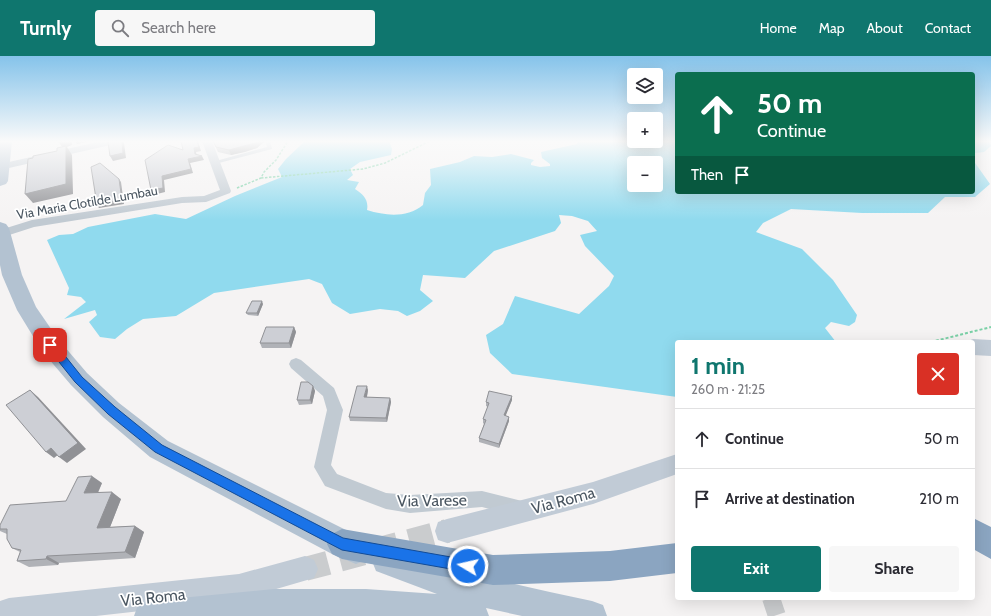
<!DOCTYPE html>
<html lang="en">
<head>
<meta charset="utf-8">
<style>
  :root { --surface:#fff; --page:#f7f7f7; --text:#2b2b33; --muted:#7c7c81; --line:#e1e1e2; --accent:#0f766e }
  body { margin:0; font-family:Cabin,sans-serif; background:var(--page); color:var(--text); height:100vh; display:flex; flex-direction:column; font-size:15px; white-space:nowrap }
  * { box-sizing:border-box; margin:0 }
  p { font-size:13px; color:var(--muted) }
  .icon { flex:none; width:22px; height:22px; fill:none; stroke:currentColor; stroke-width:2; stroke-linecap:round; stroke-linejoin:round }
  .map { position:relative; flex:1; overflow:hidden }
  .details { position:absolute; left:675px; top:284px; width:300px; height:260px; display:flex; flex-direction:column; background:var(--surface); border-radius:4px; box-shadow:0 4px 16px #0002 }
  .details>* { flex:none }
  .hud { position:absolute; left:675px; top:16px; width:300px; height:122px; border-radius:4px; box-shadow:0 4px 16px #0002; background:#0b6e4f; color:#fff; overflow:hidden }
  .controls { position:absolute; left:627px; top:12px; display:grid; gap:8px }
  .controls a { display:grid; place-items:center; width:36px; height:36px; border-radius:4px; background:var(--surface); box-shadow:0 4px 16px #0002; font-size:20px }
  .pin { position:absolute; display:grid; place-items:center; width:34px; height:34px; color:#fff; margin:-17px; border-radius:8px; box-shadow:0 2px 6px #0006 }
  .me { position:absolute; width:44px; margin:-22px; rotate:279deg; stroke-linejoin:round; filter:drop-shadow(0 0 3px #0008) }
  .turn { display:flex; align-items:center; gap:14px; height:84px; padding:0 16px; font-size:18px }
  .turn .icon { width:52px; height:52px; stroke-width:2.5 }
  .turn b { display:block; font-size:28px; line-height:34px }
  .then { display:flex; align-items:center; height:38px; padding:0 16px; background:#0003; gap:8px; font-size:15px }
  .round { display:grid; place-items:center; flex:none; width:42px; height:42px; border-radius:4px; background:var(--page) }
  .summary { display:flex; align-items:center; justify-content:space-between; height:68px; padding:0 16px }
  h1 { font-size:24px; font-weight:700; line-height:30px; color:var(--accent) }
  .action { display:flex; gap:8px; margin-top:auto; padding:8px 16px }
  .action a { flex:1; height:46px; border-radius:4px; background:var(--accent); color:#fff; font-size:16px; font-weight:700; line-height:46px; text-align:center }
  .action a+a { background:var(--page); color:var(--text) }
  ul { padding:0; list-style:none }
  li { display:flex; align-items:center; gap:12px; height:60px; padding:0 16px; border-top:1px solid var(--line) }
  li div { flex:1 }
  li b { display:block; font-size:15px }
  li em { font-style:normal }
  header { display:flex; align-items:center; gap:24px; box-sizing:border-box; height:56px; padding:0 20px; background:var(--accent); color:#fff }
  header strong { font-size:19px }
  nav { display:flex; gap:22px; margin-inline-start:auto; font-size:14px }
  .search { width:280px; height:36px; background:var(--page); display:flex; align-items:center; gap:10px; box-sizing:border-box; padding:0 14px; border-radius:4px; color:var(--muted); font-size:15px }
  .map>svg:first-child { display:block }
</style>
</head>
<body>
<header>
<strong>Turnly</strong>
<div class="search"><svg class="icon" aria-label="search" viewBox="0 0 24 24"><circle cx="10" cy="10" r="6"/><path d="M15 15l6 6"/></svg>Search here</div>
<nav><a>Home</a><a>Map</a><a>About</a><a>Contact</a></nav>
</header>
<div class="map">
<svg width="991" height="560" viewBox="0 0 991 560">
  <rect width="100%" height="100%" fill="#f5f3f3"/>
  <path fill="#90daee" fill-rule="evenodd" d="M305,85H393L390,87L392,93L391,99L360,106L350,113L353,119L347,124L359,126L355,133C363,138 369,144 367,154C386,160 407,162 423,149L425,137L431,129L430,113L460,106L474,100L492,101L511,98L534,104L531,107V109L540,111L550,110V108L542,102L541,96L577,88L578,85H677V136H973V104L990,128L975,141H945L928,157H862L791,153L763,167L756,176L802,193L833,224L857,259L855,266L849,270L831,266L825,272L836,286H677V341L512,318L490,297L486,279L503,268L515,240L579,258L609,230L614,220L585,190L580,179L597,175L588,165L572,160L559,159L561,167L555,175L494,195L465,222L423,219L420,234L433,245L420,255L407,260L398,255L380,253L350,258L332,247L322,228L309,223L214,237L176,260L143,263L127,273L115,283L100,281L89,266L97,259L95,254L64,263L86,246L81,241L67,239L69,232L47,184L59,179L73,178L88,171L155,158L186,163L235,140L282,121L278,113L286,103ZM634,107H656V129H634Z
    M973,85H990L991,90L984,96L975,97L973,99Z"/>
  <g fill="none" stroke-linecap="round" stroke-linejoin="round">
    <path stroke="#caccce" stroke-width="18" stroke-dasharray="18 9" stroke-linecap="butt" d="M771,542L777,560"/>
    <path stroke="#caccce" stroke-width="24" stroke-dasharray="24 12" stroke-linecap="butt" d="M305,513L447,475"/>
    <path stroke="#7ad0a6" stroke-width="1.5" stroke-dasharray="2.5 1.5" stroke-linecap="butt" d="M261,122L363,113L385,107L430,85
      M237,132L261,122L264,116L276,104L288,85"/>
    <path stroke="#7ad0a6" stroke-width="2" stroke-dasharray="3 2" stroke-linecap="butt" d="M931,286L991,271"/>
    <path fill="#c1cad2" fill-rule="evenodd" d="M266,86H270L272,92V93L215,108L212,106L267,91L266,87Z"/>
    <path fill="#c1cad2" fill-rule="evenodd" d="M102,85H120L115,88L0,114V108Z
      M202,85H212L231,135L230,137L206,146L182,147L90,162L34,171L0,182V174L32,164L182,141L204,140L220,134Z
      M296,302L301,304L334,332L343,354L331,409L337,418L386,437L410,439L482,435L530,447L533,453L530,459L524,462L482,451L410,457L386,453L325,430L314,411L327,354L323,340L291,312L289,308L291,304Z"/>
    <path fill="#c1cbd6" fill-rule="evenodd" d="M973,283L991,284V300L973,299V286H966Z
      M677,398V418L593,448L447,487L438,484L435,475L438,466L447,463L593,426Z
      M305,500L314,504L318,513L314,522L239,544L96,560H0V545L9,542L239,518Z"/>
    <path fill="#b3c2d1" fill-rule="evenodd" d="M0,85H12L8,125L6,128L0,130Z
      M0,166L6,168L9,172L22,219L36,251L58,283L87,317L119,347L168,385L366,484L370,494L366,504L356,508L332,498L150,401L103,361L71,329L42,295L17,254L2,219L0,209Z
      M386,491C453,516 522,530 592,545L603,549L607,560H522L486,552L489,560H134L138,549L149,545L274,533H366L437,538L376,515L372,505L376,495Z"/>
    <path fill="#8ba5c1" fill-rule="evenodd" d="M973,462L991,471V503L973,493Z
      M342,473L493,499L610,495L677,487V517L610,525L493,529L342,503L332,498L327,488L332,478Z"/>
  </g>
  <path fill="#b0b2b7" d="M213,85L264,86L257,92L231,99L218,96Z
    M263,248L258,260L248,259L246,257Z
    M294,271L296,276L291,292H262L260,287Z
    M313,330L315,335L312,348L299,349L297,344Z
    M368,334L367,341L390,342L391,346L387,366L350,365L349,361Z
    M512,340V344L505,360L509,361V365L499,392L479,386V382L484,368L483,367V363L488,351L486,350V346Z
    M102,427L98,437L121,443L110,471L135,470L144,476L135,502L59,507L58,509L29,511L17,505L20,496L12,492L7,478L0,475V469L66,445Z"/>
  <path fill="#909195" d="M58,85H72V89L67,91L72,99L73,138L33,147L25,138L63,92Z
    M75,85H86V86L77,88Z
    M122,85H123L124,87L126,102L113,105L110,100Z
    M197,85H198L201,95L196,96L197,101L202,100L204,104L190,107L193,117L164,124L165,136L153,139L151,134L162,120L188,103Z
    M258,85H265L264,86L257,92L245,96L231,99L229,94Z
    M119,123L121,126L124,148L99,152L97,149Z
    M262,245L263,248L258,260L257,257Z
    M294,271L296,276L291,292L289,287Z
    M313,330L315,335L312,348L310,344Z
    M367,330L368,334L366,345L364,341Z
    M30,334L38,341L86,393L67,407L59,401Z
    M512,340V344L504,364V359Z
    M390,342L391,346L387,366L386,362Z
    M509,361V365L499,392V388Z
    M51,392L59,398L54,402L46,396Z
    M92,420L102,427L94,445L84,437Z
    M112,436L121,443L107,479L97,472Z
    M135,470L144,476L135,502L125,496Z
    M47,500L59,507L58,509L46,503Z"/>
  <path fill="#cdcfd5" stroke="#909195" d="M110,85H122L123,97L110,100L108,86Z
    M181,85H197L199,91L194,92L195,98L202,100L188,103L191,113L162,120L163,132L151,134L145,104L168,89L183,94Z
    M213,85H258L255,87L229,94L216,91Z
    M66,90V128L25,138L28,103L33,102V100L57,95V92Z
    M100,107L119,123L122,144L97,149L91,111Z
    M252,245H262L257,257H246Z
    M266,271H294L289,287H260Z
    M301,326H308L313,330L310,344H297Z
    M357,330H367L364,341L390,342L386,362L349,361Z
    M30,334L78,387L59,401L51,392L46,396L6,349Z
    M489,335L512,340L504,359L509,361L499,388L479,382L486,364L483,363L489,347L486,346Z
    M92,420L84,437L112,436L97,472L135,470L125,496L47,500L46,503L17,505L21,494L12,492L7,483V473H0V469L10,449L66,445L78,421Z"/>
  <linearGradient id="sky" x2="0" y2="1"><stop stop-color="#85c3ea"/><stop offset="0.52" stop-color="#fafafa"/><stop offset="1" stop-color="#fafafa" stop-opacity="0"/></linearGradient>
  <rect width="991" height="164" fill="url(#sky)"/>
  <path fill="#1a73e8" stroke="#114b97" d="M50,285L54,286L82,321L115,351L162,389L343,482L468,504L473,505L475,510L473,514L468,516L342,494L155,396L108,358L75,326L47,291L46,289Z"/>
  <g text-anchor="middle" stroke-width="3.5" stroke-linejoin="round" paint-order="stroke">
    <g font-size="13" fill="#4a5661" stroke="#fff">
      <text transform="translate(87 146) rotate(-10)" y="5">Via Maria Clotilde Lumbau</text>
    </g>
    <g font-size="16" fill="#4a5661" stroke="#fff">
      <text transform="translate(432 444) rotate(-1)" y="6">Via Varese</text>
      <text transform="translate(563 444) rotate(-15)" y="6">Via Roma</text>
      <text transform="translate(153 541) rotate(-6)" y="6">Via Roma</text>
    </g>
  </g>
</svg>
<div class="controls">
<a><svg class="icon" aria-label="layers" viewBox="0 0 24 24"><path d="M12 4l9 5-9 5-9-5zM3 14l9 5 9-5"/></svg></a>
<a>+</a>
<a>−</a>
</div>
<div class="pin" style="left:50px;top:289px;background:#d93025"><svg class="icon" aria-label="arrive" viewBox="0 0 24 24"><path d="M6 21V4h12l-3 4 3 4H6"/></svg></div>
<svg class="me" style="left:468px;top:510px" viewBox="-20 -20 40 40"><circle r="17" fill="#1a73e8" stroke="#fff" stroke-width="3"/><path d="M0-11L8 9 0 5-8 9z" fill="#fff"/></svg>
<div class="hud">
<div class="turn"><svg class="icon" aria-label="ahead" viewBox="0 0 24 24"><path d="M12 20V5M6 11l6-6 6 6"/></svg><div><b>50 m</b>Continue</div></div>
<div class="then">Then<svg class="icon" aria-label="arrive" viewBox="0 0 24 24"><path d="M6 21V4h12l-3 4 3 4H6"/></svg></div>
</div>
<section class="details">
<div class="summary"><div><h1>1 min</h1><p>260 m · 21:25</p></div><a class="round" style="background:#d93025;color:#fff"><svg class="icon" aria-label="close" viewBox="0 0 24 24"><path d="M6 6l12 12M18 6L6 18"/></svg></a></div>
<ul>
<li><svg class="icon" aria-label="ahead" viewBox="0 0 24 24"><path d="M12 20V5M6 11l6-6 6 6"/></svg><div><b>Continue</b></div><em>50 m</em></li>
<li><svg class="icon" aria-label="arrive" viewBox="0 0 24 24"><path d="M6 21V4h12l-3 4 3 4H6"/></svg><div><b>Arrive at destination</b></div><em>210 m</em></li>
</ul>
<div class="action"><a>Exit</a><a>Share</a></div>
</section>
</div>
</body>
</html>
